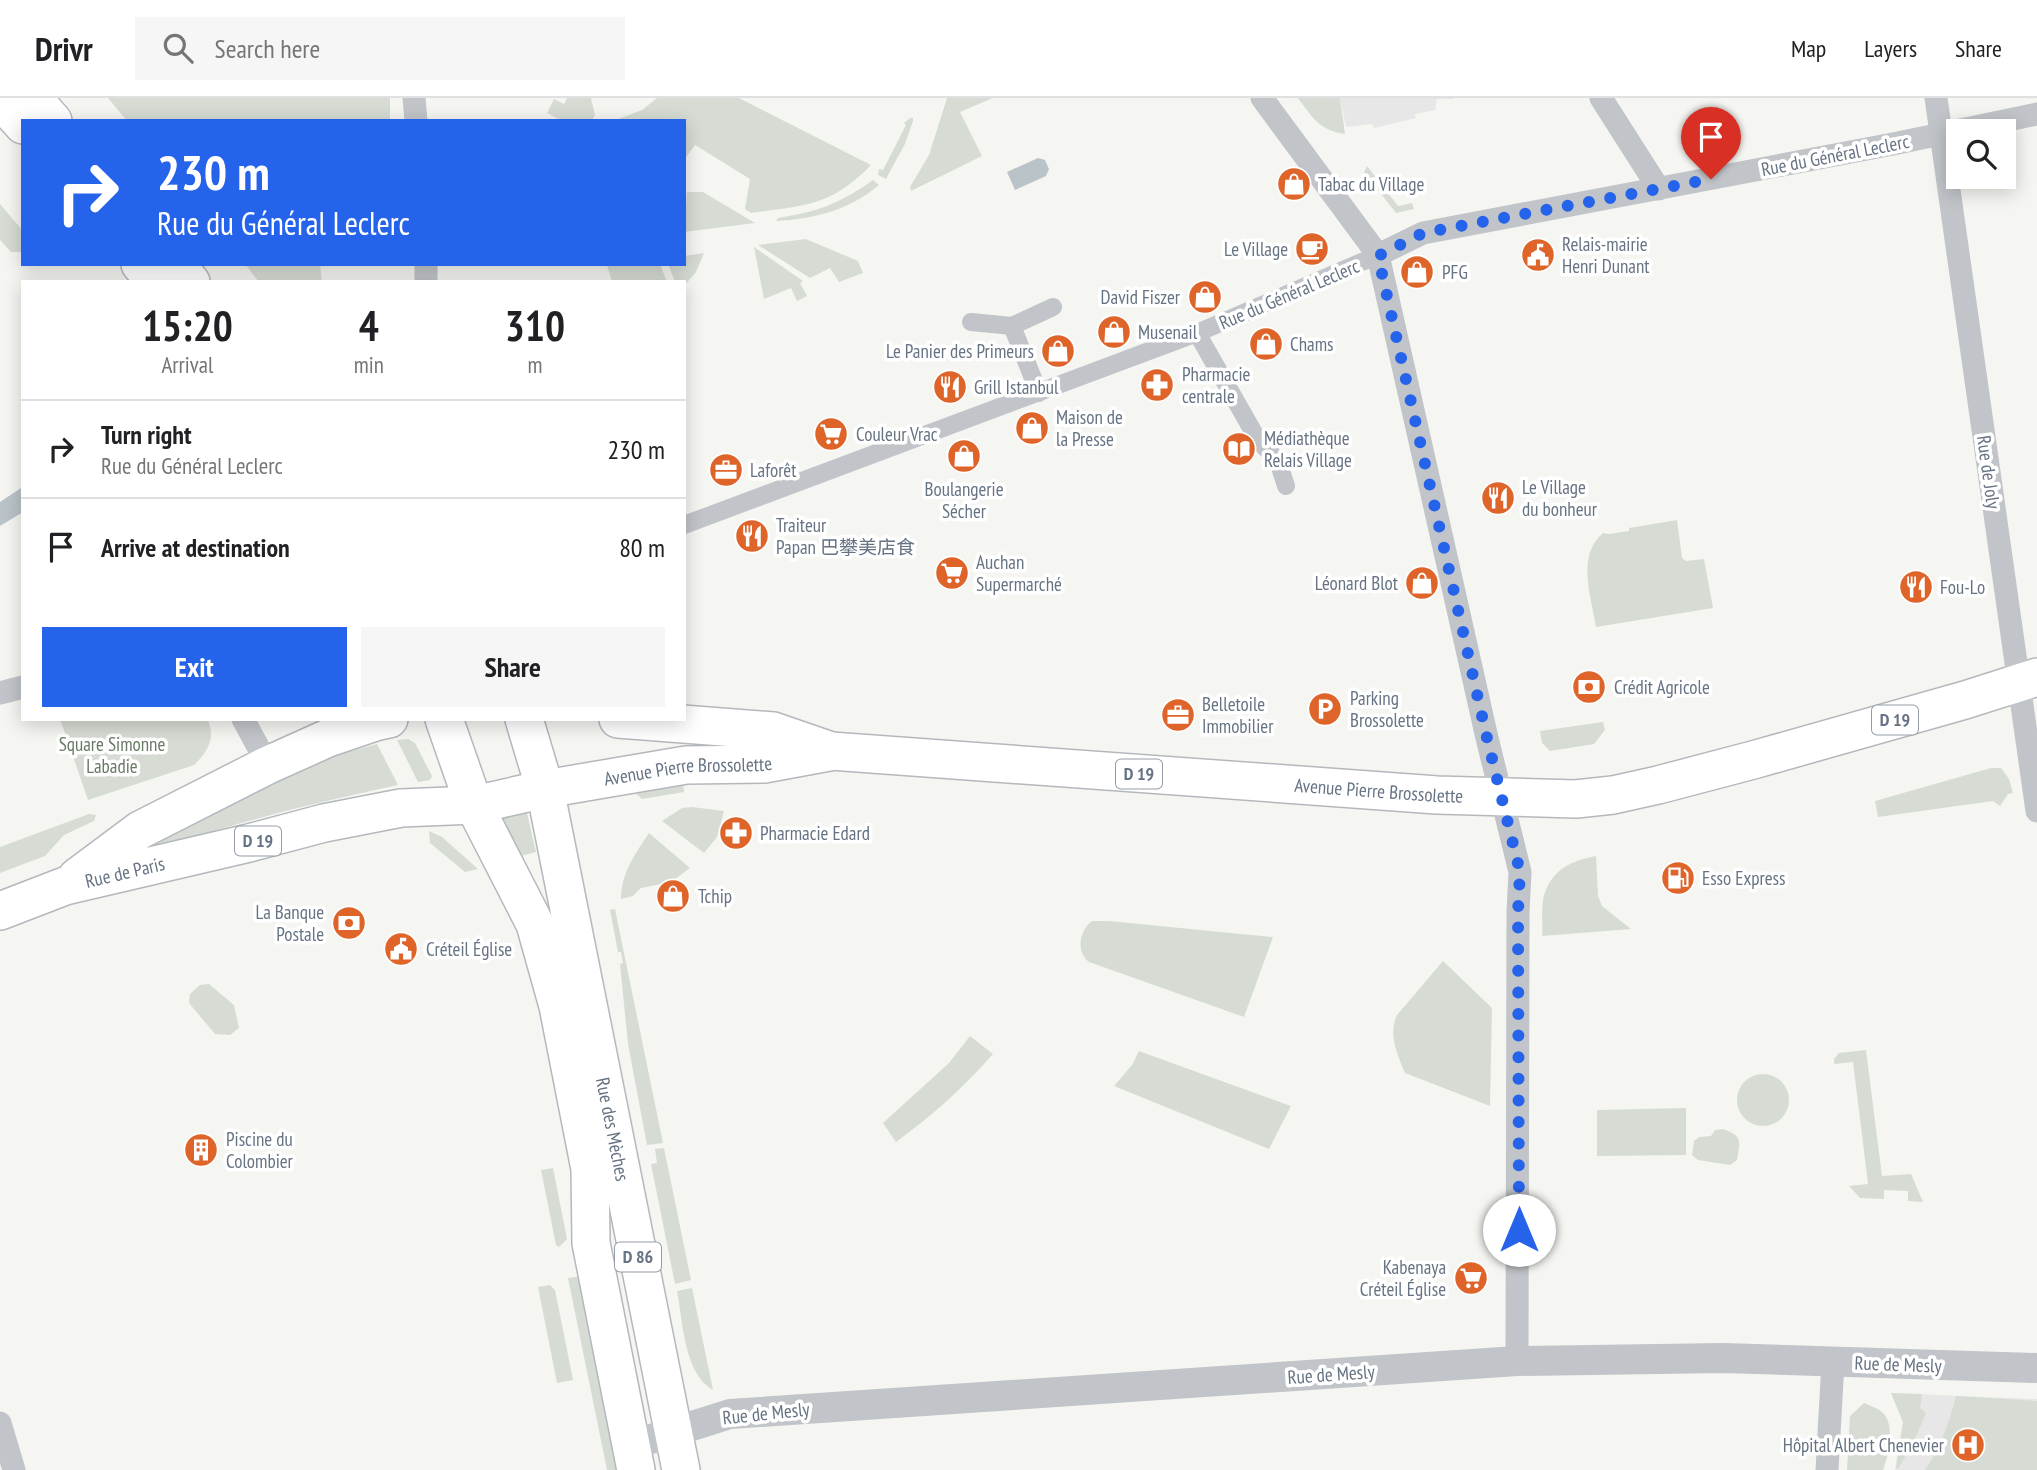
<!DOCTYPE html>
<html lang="en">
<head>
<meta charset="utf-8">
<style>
  :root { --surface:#fff; --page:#f6f6f6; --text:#202124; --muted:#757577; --line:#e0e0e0; --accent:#2563eb }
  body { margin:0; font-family:"PT Sans Narrow","Noto Sans SC",sans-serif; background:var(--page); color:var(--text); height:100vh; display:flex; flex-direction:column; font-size:26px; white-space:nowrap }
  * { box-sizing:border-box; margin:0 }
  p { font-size:23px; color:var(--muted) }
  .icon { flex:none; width:38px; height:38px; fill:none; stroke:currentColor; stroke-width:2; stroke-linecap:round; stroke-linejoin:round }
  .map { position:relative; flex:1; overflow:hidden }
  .details { position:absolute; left:21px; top:182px; width:665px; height:441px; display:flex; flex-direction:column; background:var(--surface); border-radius:0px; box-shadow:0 4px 18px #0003 }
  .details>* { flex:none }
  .banner { position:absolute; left:21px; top:21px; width:665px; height:147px; border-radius:0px; box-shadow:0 4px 18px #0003; background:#2563eb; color:#fff; overflow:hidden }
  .buttons { position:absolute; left:1946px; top:21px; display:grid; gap:14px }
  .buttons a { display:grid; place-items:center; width:70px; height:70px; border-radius:0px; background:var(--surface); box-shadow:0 4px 18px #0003; font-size:35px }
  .pin { position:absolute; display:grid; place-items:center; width:60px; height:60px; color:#fff; margin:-72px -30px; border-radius:50% 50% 50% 0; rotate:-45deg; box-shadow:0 0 7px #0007 }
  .pin .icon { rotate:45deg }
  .me { position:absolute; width:77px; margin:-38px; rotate:0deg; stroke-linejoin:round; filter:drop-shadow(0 0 5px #0008) }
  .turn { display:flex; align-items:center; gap:24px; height:147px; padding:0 21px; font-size:32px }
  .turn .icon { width:91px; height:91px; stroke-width:2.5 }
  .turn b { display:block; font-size:49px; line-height:60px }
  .eta { display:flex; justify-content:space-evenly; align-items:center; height:119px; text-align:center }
  .eta b { font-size:42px; font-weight:700; line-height:49px }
  .cta { display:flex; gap:14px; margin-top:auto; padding:14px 21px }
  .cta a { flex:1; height:80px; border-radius:0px; background:var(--accent); color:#fff; font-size:28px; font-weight:700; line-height:80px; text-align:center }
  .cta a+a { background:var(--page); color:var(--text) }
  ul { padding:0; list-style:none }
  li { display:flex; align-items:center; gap:21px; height:98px; padding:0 21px; border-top:2px solid var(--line) }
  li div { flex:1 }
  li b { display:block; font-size:26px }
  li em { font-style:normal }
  header { display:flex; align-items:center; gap:42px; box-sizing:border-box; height:98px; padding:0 35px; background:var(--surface); border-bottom:2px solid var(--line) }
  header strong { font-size:33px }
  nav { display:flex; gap:38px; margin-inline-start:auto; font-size:24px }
  .search { width:490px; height:63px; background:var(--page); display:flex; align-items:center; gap:18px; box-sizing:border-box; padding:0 24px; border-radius:0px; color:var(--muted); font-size:26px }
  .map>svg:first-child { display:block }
</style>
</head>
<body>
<header>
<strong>Drivr</strong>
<div class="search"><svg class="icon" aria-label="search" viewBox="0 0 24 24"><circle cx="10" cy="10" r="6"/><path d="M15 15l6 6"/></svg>Search here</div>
<nav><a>Map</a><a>Layers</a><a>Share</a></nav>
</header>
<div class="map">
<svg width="2037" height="1372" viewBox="0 0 2037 1372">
  <rect width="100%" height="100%" fill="#f5f6f2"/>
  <path fill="#e6e7e6" d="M1340,0H1454V1H1437L1435,12L1415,16L1416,20L1374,30L1372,26L1346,29Z
    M1891,1295L2037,1301V1372H1895L1903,1324Z"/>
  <path fill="#d6dcd4" d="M108,0H390V23H127Z
    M567,0H591L595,17L592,23H562L547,15L554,1L564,6Z
    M657,0H739L871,67C830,109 806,107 751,115L745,111L750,81L695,47L684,62V23H613L642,12Z
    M947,0H993L960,14L982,58L911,93L910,89L929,57Z
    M1298,0H1340L1345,36C1319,32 1313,20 1298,0Z
    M910,20H913V23L905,46L886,81L878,77L879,71L883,72L906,27L904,25Z
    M1367,68L1398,108L1412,105L1414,111L1396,115L1364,74Z
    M873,82L879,87C849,112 815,121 776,123L778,120C817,114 841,105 873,82Z
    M687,94H703L755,125L684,134Z
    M0,106L23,133V154H11L0,142Z
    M806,141L858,163L863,175L839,184L830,170L810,180L758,147Z
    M754,149L803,183L800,185L807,198L797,203L791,190L764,201Z
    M704,155L696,174L684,188V184H675L668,166H684V158Z
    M245,166H320L322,184H259Z
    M660,166L667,184H612L607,167Z
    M1677,422L1682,460L1686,463L1704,461L1713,510L1596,529C1591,498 1576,458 1603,435L1609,436L1629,433V430Z
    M60,621H207C217,639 207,655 194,667L88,702Z
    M1603,624L1605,632L1594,646L1550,653L1542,645L1540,633Z
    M408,641L415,645L432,678L430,682L418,684L397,642Z
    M377,646L398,687C300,708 204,732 111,768L266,685L329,659Z
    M1991,670H2001L2009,681L2013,695L2008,696L2000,708L1993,703L1878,719L1875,703Z
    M683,682L684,694L642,701L634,694Z
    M692,709L724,713L717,739L704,755L662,723L682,710Z
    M526,711L536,754L516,759L499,714Z
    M89,716L96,717L94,723L64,737L45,758L0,775V749Z
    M429,733L442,739L478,771L465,774L430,745Z
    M649,735L690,770L671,784L641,790L633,798L621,801C621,775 635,756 649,735Z
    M1596,758L1598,798L1602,808L1631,831L1542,838C1543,824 1540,804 1546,792C1555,769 1575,762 1596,758Z
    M615,811L663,1045L647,1047L628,946L620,866L623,865L621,854H618L610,812Z
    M1092,823H1109L1273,839L1244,919L1089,864C1075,853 1080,832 1092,823Z
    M1443,863L1492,910L1490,1008L1405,975C1397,955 1388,938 1397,917Z
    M209,886L234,907L239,930L230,937L215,936L189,905L190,896L200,887Z
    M970,938L993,956C964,989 932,1018 896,1044L883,1025L949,965Z
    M1866,952L1882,1078L1911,1076L1923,1104L1908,1103V1093L1884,1092V1101L1860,1100L1849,1088L1868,1086L1853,964L1834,966V961L1839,955Z
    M1139,953L1291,1008L1269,1051L1114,988L1132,967Z
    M1737 1002a26 26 0 1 1 52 0a26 26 0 1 1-52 0Z
    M1686,1010V1057L1597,1058V1012Z
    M1723,1031C1743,1038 1740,1043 1737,1062L1730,1067L1698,1062L1692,1057L1694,1043L1699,1039L1711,1038L1715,1032Z
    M664,1050L691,1182L675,1186L651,1066L657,1065L655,1051Z
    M553,1070L567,1141L559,1149L556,1147L541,1072Z
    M582,1178L622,1372H607L568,1180Z
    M550,1187L555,1192L573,1282L557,1285L538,1189Z
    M692,1190L713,1292C684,1276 683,1224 677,1193Z
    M1891,1295L1922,1296L1920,1310L1926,1315L1915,1341L1898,1371L1896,1370L1903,1324Z
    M1956,1298L2037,1303V1372H1925C1941,1349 1949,1325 1956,1298Z
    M1864,1305C1871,1308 1880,1311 1884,1316C1895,1329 1889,1357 1883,1372H1847L1850,1318Z"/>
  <path fill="#b9c3c8" d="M1038,60L1045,62L1049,71L1046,78L1015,92L1007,74Z
    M21,390H23V414L0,428V404Z"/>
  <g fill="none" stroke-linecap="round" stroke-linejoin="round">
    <g stroke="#b4b8bc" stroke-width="40">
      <g id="primary">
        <path d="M33,0L53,23"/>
        <path d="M0,1L23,27"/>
        <path d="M140,166L155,184"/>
        <path d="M176,166L191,184"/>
        <path d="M444,621L474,707L535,826L558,908L590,1071L591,1145L636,1372"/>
        <path id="s1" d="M524,621L545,691L681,1372"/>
        <path id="s2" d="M618,621L773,633L831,653L1437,697L1576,701L1613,697L1658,687L1753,662L1965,602L2037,579"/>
        <path d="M77,779L140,732L268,667L328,640L375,624L389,621"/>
        <path id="s3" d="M0,813L65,788L249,745L324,725L401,710L474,707L545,691L686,667L764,666L829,654"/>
      </g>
    </g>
    <path stroke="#c1c4c8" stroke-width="18" d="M971,224L1012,228
      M1197,235L1258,342L1278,363L1286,388
      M1039,295L1012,228L1053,209
      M684,427L1197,235L1378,157"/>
    <path stroke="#c1c4c8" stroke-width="23" d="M414,0L416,23
      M1262,0L1378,157L1487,640L1520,774L1518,814L1517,1263
      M1601,0L1659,91
      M1936,0L2037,713
      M1378,157L1423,135L1893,46L2037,16
      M426,166V184
      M0,595L23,589
      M243,621L268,667
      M0,1325L14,1372
      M1827,1372L1833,1264"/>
    <path stroke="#c1c4c8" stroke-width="30" d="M632,1347L730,1316L1517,1263L1723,1260L2037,1270"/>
    <use href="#primary" stroke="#fff" stroke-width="37"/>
  </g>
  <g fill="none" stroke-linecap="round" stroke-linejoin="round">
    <path stroke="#2563eb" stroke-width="12" stroke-dasharray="0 21.6" d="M1519,1132L1518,814L1520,774L1487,640L1378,158L1423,135L1711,81"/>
  </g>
  <defs>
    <g id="shop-disc" transform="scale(1.75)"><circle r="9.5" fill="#de642a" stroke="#fff"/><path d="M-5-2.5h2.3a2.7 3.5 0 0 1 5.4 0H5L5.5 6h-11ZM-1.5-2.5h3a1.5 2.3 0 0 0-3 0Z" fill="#fff"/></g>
    <g id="cafe-disc" transform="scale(1.75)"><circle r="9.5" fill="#de642a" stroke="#fff"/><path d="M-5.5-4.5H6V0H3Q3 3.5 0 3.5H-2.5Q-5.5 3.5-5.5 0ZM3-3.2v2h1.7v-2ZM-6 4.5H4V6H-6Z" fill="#fff"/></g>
    <g id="civic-disc" transform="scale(1.75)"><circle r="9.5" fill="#de642a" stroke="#fff"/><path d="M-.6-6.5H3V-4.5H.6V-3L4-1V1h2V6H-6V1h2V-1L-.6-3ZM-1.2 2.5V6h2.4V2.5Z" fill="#fff"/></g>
    <g id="pharmacy-disc" transform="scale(1.75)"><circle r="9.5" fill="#de642a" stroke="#fff"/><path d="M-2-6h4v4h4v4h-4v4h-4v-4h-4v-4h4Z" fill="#fff"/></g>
    <g id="restaurant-disc" transform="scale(1.75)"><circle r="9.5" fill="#de642a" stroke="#fff"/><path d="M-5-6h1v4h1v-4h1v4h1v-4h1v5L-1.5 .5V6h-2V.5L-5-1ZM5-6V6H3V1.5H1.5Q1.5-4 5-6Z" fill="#fff"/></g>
    <g id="supermarket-disc" transform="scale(1.75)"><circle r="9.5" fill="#de642a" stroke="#fff"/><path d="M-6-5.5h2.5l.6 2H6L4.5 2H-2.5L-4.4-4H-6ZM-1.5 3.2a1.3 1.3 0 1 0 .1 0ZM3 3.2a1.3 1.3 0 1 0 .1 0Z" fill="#fff"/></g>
    <g id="library-disc" transform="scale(1.75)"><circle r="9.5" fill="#de642a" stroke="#fff"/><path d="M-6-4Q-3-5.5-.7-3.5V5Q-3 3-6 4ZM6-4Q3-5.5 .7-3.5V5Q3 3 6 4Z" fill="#fff"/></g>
    <g id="office-disc" transform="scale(1.75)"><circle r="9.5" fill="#de642a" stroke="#fff"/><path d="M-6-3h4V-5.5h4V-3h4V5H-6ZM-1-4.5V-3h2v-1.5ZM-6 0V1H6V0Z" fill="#fff"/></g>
    <g id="bank-disc" transform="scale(1.75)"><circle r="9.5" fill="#de642a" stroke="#fff"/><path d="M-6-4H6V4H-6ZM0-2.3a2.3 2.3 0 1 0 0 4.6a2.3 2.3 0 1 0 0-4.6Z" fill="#fff"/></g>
    <g id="parking-disc" transform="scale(1.75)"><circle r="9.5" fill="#de642a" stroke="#fff"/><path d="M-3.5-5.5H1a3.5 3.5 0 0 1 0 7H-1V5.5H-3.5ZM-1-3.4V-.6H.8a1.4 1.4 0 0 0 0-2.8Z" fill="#fff"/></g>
    <g id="fuel-disc" transform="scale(1.75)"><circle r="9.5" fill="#de642a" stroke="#fff"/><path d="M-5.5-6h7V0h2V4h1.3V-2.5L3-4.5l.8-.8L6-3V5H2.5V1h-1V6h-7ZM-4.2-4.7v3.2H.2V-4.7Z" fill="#fff"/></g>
    <g id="building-disc" transform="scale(1.75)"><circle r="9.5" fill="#de642a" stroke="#fff"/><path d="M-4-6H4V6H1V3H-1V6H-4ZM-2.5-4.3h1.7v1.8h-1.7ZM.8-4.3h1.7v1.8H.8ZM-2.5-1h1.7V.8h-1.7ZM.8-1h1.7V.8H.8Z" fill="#fff"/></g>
    <g id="hospital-disc" transform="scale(1.75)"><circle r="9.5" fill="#de642a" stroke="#fff"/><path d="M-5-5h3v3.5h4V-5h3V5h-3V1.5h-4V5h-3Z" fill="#fff"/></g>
  </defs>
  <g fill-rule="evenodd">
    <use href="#shop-disc" x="1294" y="86"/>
    <use href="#cafe-disc" x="1312" y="151"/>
    <use href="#civic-disc" x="1538" y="157"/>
    <use href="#shop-disc" x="1417" y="174"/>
    <use href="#shop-disc" x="1205" y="199"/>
    <use href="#shop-disc" x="1114" y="234"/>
    <use href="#shop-disc" x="1266" y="246"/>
    <use href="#shop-disc" x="1058" y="253"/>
    <use href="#pharmacy-disc" x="1157" y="287"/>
    <use href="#restaurant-disc" x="950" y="289"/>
    <use href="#shop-disc" x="1032" y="330"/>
    <use href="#supermarket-disc" x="831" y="336"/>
    <use href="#library-disc" x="1239" y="351"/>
    <use href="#shop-disc" x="964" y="358"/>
    <use href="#office-disc" x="726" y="372"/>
    <use href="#restaurant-disc" x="1498" y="400"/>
    <use href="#restaurant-disc" x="752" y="438"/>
    <use href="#supermarket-disc" x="952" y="475"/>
    <use href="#shop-disc" x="1422" y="485"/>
    <use href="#restaurant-disc" x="1916" y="489"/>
    <use href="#bank-disc" x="1589" y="589"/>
    <use href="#parking-disc" x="1325" y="611"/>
    <use href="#office-disc" x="1178" y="617"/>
    <use href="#pharmacy-disc" x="736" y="735"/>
    <use href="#fuel-disc" x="1678" y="780"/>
    <use href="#shop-disc" x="673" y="798"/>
    <use href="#bank-disc" x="349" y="825"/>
    <use href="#civic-disc" x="401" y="851"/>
    <use href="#building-disc" x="201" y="1052"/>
    <use href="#supermarket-disc" x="1471" y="1180"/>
    <use href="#hospital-disc" x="1968" y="1347"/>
  </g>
  <g text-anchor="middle" stroke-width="7" stroke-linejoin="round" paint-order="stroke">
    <g fill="#fff" stroke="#949da8" stroke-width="2">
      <rect x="1872" y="607.5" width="46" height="29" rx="5"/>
      <rect x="1116" y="661.5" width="46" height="29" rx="5"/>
      <rect x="235" y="728.5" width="46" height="29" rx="5"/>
      <rect x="615" y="1144.5" width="46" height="29" rx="5"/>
    </g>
    <g font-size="18" font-weight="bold" fill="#667383">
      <text x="1895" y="628">D 19</text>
      <text x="1139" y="682">D 19</text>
      <text x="258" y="749">D 19</text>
      <text x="638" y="1165">D 86</text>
    </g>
    <g font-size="19" fill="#667383" stroke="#fff">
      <text transform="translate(1835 57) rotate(-11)" y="7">Rue du Général Leclerc</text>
      <text transform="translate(1289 196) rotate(-23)" y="7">Rue du Général Leclerc</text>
      <text transform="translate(1989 374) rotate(82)" y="7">Rue de Joly</text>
      <text dy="7" stroke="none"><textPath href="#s3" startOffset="705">Avenue Pierre Brossolette</textPath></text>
      <text dy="7" stroke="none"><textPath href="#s2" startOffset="766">Avenue Pierre Brossolette</textPath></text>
      <text dy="7" stroke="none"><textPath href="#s3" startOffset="131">Rue de Paris</textPath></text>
      <text dy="7" stroke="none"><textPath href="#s1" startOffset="420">Rue des Mèches</textPath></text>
      <text transform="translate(1898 1266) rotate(2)" y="7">Rue de Mesly</text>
      <text transform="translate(1331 1276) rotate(-4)" y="7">Rue de Mesly</text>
      <text transform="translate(766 1315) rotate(-6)" y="7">Rue de Mesly</text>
    </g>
    <g font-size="19" fill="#667383" stroke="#fff" text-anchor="start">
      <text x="1318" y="93">Tabac du Village</text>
      <text x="1562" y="153">Relais-mairie<tspan x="1562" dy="22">Henri Dunant</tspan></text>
      <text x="1288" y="158" text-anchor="end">Le Village</text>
      <text x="1442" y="181">PFG</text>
      <text x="1180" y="206" text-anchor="end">David Fiszer</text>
      <text x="1138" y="241">Musenail</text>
      <text x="1290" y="253">Chams</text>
      <text x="1034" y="260" text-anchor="end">Le Panier des Primeurs</text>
      <text x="1182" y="283">Pharmacie<tspan x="1182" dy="22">centrale</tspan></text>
      <text x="974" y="296">Grill Istanbul</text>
      <text x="1056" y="326">Maison de<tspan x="1056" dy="22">la Presse</tspan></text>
      <text x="856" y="343">Couleur Vrac</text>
      <text x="1264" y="347">Médiathèque<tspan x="1264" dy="22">Relais Village</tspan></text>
      <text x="750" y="379">Laforêt</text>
      <text x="1522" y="396">Le Village<tspan x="1522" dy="22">du bonheur</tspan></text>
      <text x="964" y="398" text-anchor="middle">Boulangerie<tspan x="964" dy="22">Sécher</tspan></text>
      <text x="776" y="434">Traiteur<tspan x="776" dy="22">Papan 巴攀美店食</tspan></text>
      <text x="976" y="471">Auchan<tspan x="976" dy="22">Supermarché</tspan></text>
      <text x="1398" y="492" text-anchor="end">Léonard Blot</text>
      <text x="1940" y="496">Fou-Lo</text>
      <text x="1614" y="596">Crédit Agricole</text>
      <text x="1350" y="607">Parking<tspan x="1350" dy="22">Brossolette</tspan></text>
      <text x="1202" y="613">Belletoile<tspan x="1202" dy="22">Immobilier</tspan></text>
      <text x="760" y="742">Pharmacie Edard</text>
      <text x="1702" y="787">Esso Express</text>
      <text x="698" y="805">Tchip</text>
      <text x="324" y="821" text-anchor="end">La Banque<tspan x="324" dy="22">Postale</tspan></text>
      <text x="426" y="858">Créteil Église</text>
      <text x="226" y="1048">Piscine du<tspan x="226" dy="22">Colombier</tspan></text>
      <text x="1446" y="1176" text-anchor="end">Kabenaya<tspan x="1446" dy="22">Créteil Église</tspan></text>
      <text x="1944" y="1354" text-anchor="end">Hôpital Albert Chenevier</text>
    </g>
    <g font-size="19" fill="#677a64" stroke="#fff">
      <text x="112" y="653">Square Simonne<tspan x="112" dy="22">Labadie</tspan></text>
    </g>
  </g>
</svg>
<div class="buttons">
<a><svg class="icon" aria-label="search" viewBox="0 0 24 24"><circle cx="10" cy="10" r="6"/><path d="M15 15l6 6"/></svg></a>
</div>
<div class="pin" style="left:1711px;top:81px;background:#d93025"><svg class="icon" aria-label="arrive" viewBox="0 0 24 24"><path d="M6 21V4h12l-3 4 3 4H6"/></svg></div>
<svg class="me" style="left:1519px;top:1132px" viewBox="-20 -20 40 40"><circle r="19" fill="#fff"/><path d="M0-13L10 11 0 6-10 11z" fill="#2563eb"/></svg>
<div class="banner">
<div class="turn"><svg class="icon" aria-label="right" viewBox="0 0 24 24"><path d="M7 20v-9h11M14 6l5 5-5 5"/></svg><div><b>230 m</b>Rue du Général Leclerc</div></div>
</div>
<section class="details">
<div class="eta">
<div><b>15:20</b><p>Arrival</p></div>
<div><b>4</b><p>min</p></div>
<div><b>310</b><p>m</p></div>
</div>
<ul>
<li><svg class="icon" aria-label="right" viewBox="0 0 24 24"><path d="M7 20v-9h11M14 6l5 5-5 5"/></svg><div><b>Turn right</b><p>Rue du Général Leclerc</p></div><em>230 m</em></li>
<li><svg class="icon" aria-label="arrive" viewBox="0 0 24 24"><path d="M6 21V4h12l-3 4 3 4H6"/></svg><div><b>Arrive at destination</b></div><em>80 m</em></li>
</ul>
<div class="cta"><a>Exit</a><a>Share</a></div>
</section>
</div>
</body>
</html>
